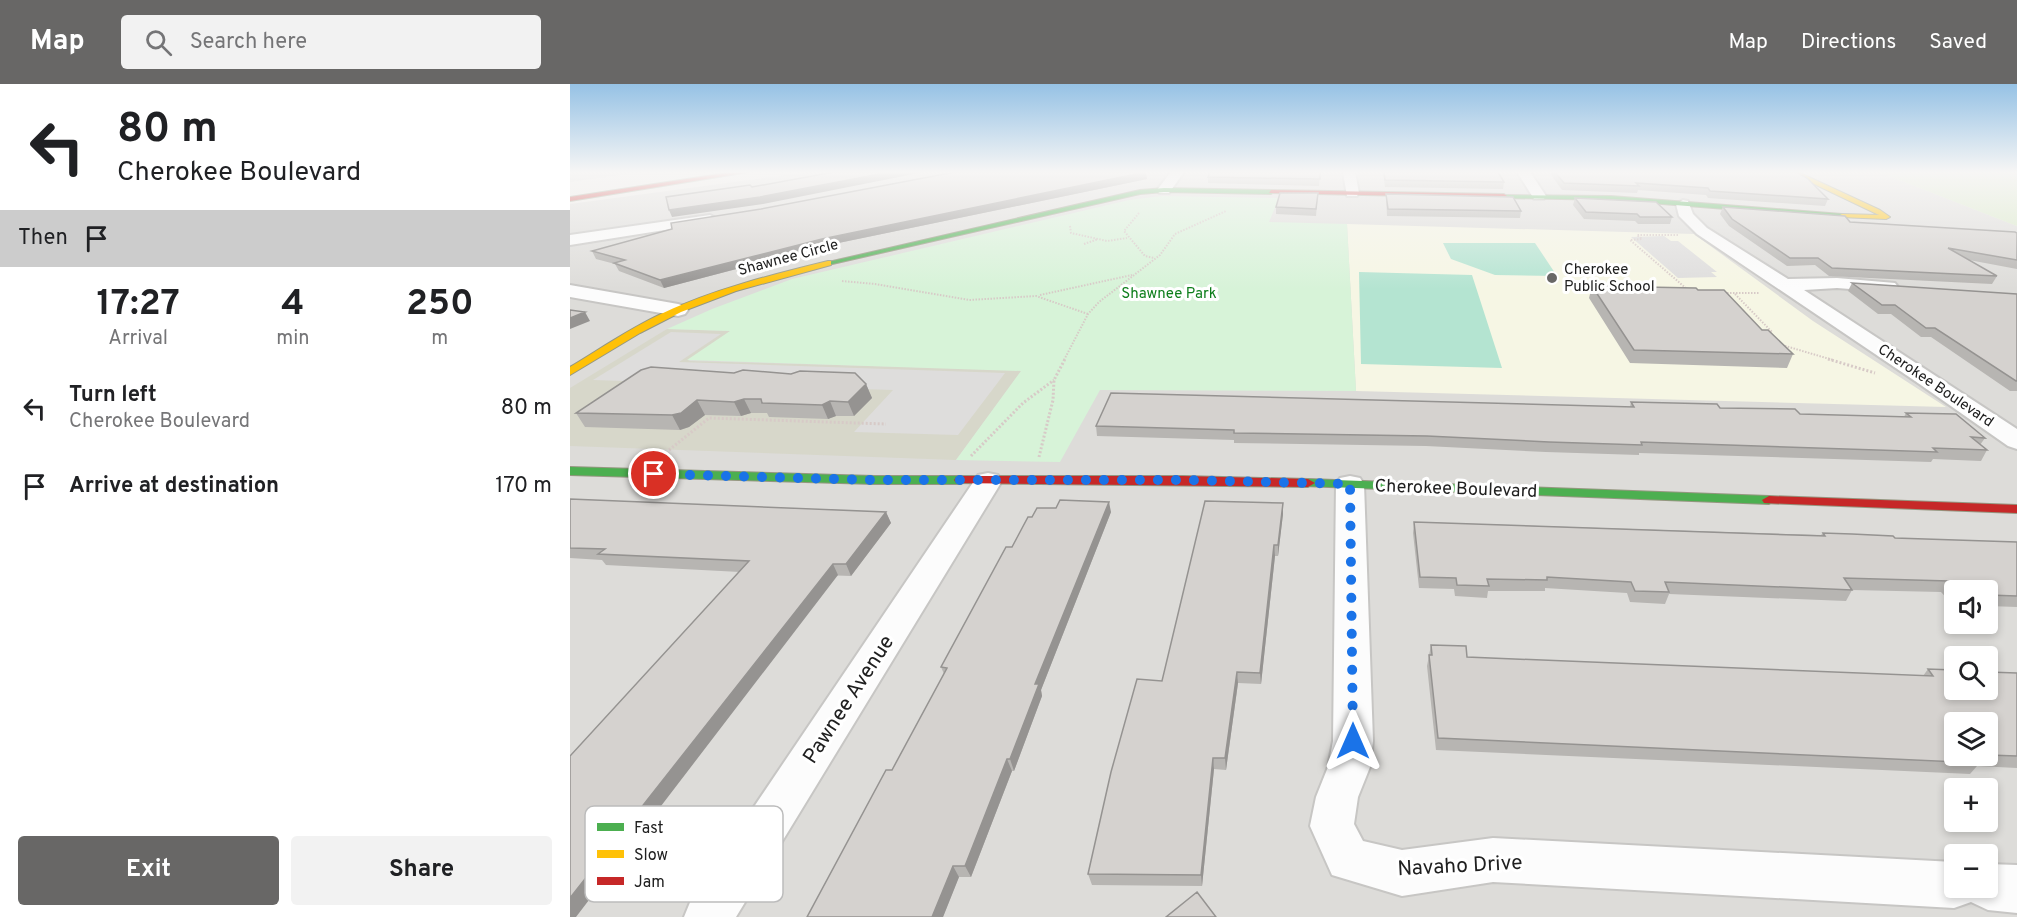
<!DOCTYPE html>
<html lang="en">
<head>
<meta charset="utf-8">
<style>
  :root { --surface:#fff; --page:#f2f2f2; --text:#202124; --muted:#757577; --accent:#686766 }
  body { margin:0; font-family:Overpass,sans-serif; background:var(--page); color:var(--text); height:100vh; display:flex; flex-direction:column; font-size:22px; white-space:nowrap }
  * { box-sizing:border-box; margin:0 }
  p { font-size:20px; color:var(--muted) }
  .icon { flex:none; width:33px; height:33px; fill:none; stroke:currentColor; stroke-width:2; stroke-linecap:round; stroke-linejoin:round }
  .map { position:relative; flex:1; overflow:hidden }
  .side { display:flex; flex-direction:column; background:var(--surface); width:570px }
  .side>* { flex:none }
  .hud { background:#fff; color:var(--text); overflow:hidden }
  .controls { position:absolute; left:1374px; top:496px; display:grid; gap:12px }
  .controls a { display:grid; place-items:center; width:54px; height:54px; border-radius:6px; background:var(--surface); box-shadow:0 3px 9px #0003; font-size:30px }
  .pin { position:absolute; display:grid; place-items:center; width:51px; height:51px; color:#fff; margin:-26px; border:3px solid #fff; border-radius:50%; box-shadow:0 2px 6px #0007 }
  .me { position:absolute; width:66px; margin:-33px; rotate:0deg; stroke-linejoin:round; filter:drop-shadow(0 0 4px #0008) }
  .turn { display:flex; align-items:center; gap:21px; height:126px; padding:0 18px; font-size:27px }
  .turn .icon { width:78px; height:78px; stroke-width:2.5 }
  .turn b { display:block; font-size:42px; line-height:51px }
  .then { display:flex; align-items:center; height:57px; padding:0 18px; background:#0003; gap:12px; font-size:22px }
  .eta { display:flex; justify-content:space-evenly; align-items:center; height:102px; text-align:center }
  .eta b { font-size:36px; font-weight:700; line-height:42px }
  .button { display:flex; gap:12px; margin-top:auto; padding:12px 18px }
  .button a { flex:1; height:69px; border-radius:6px; background:var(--accent); color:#fff; font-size:24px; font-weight:700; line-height:69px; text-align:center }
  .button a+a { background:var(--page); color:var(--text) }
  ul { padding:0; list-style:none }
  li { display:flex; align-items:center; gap:18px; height:78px; padding:0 18px }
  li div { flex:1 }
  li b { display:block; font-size:22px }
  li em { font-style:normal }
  header { display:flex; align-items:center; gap:36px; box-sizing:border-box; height:84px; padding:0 30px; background:var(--accent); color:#fff }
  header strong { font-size:28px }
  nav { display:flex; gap:33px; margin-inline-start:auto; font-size:21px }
  .search { width:420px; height:54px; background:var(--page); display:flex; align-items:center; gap:15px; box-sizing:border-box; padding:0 21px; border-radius:6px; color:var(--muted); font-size:22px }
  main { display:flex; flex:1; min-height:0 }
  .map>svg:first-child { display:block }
</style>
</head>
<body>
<header>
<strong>Map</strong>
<div class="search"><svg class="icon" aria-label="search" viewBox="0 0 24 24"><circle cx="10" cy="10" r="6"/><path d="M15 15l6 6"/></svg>Search here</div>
<nav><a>Map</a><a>Directions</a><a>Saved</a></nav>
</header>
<main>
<section class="side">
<div class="hud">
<div class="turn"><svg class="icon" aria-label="left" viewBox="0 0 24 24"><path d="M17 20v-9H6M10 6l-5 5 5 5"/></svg><div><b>80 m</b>Cherokee Boulevard</div></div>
<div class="then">Then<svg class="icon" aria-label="arrive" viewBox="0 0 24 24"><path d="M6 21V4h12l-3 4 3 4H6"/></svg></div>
</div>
<div class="eta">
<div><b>17:27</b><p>Arrival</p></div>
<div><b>4</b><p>min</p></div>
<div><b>250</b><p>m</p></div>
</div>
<ul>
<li><svg class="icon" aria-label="left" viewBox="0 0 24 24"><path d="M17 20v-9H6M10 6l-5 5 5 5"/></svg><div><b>Turn left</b><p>Cherokee Boulevard</p></div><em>80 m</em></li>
<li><svg class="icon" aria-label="arrive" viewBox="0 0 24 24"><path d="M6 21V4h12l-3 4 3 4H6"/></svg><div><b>Arrive at destination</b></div><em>170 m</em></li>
</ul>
<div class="button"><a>Exit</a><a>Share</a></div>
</section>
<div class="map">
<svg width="1447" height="833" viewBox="0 0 1447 833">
  <rect width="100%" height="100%" fill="#eeece8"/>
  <path fill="#dddcd9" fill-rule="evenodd" d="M0,88H72L0,98Z
    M239,88H1309L1447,142V833H0V120ZM1384,507H1418V540H1384ZM1384,573H1418V606H1384ZM1384,639H1418V672H1384ZM1384,705H1418V738H1384ZM1384,771H1418V804H1384Z"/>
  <path fill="#f6f6e4" d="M777,140L1124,150L1243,237L1376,323L786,307Z"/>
  <path fill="#d7d7ca" d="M97,245L161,247L118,277L452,286L386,376L0,362V304Z"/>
  <path fill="#d9eac8" d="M1309,88H1447V142L1439,139Z"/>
  <path fill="#d7f3d8" d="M592,112L709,114L699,138L777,140L786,307L530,306L490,378L386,376L451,287L117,276L160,247L97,245L142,225L222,195L559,116Z"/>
  <path fill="#b4e4d1" d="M873,159H965L987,192L925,191L881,175Z
    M789,188L902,191L932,284L791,280Z"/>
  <path fill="#dedddc" d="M1094,152L1101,157H1108L1147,188H1141L1147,193L1108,194L1061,153Z
    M101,248L151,250L109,278L435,289L388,351L284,348L323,306L23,296Z"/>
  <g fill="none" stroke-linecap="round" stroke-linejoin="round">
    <g stroke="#c7c6c4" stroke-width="4">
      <path id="street" d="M601,88H614L599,109H589L587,106Z
        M773,88H785L789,109L787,112H777Z
        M947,88H960L976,112L974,115H964Z
        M1113,116L1118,117L1123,130L1137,144L1218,195L1267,194L1325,199L1328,203L1325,207L1319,208L1267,204L1234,206L1447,345V365L1438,362L1348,299L1127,150L1109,132L1106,120Z
        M140,131L147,135L145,138L0,161V151Z
        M0,201L108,220L115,222L118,226L115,230L108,232L0,213Z
        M418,389L428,391L432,397L166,833H114L121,816L404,397L408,391Z
        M780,392L790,394L794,400L803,657L800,683L788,713L784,740L793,757L832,766L923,754L1384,778V804H1418V780L1447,781V829L1418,826L1401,818L1384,824L923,798L832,812L762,791L740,742L746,713L758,683L763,657L766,400L770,394Z"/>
    </g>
    <g stroke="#959780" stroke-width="2">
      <path id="fast" d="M594,104L701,106L704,108L701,110L594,108L570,110L258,181L254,179L570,106Z
        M932,111L1041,112L1272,130L1276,132L1272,134L1041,116L934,114Z
        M0,383L304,392H391L398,396L391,400H304L0,391Z
        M738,395L1199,412L1206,416L1199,420L733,402L731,399L733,396Z"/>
    </g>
    <g stroke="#959780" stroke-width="2">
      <path id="slow" d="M1219,88H1228L1310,126L1320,133L1316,135L1270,133V131L1272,130L1309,131Z
        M258,177H261V181L166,207L111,228L70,249L0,291V283C30,265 59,245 91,230C144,205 201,191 258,177Z"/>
    </g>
    <g stroke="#959780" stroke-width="2">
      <path id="jam" d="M162,88H179L0,117V113Z
        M701,106L934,110L937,112L934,114L699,109Z
        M391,392H613L738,395L745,399L738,403L386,399L384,396L386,393Z
        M1199,412L1447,421V429L1194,419L1192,416Z"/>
    </g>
    <path stroke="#d7cac7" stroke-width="2" stroke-dasharray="1.5 1.5" stroke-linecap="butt" d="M569,129L554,147L575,172L584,174
      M500,142L501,149L537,157L557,154
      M1108,151H1067L1072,155L1060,156L1118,206
      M514,160L528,155
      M272,197L305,200L399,216L466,212L518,230
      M1151,209H1189
      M1165,210L1202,248L1198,251
      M470,211L562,191
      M1212,261L1263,276
      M494,276L518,230L529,218L590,171L605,150L656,127"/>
    <path stroke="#d7cac7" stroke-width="3" stroke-dasharray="2 2" stroke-linecap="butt" d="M1258,275L1305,289
      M99,366L139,334L316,340
      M401,372L453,319L484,296
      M469,373L483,316L484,296L495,275"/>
    <use href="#street" fill="#fcfcfc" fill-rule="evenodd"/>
    <use href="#fast" fill="#4caf50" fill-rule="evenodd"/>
    <use href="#slow" fill="#ffc107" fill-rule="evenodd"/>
    <use href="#jam" fill="#c62828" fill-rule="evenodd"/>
  </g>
  <path fill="#b7b5b2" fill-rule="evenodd" d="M750,88L749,102L638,99V93Z
    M813,88H928L934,98L933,105L815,103Z
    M979,88H1226L1258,115L1255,122L1138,114L1136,111L1068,106L1067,109L992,106Z
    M577,95L254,162L94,204L49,187L45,180L26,175L22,167L191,125Z
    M748,109L746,132L706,130V123Z
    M816,110L951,127L950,134L817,132Z
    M1005,114L1102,133L1100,140H1068L1065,137L1014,135L1003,121Z
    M1153,123L1280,138L1447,149V185L1399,176L1427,192L1422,200L1259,192L1245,181L1217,182L1159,142L1150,130Z
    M1282,199L1447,210V307H1440L1361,253H1351L1321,230H1308L1278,207Z
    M1022,202L1128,206L1192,246L1223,270L1217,284L1060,279L1019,214Z
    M296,300L302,314L284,332H266L258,335L199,333L197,329H181L171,332L135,331L119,343L110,346L15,343L6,329Z
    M1061,318L1230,330L1334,333L1336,329L1415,354L1410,361L1417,366L1411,377L1363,375L1361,378L1069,369V371L976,368L856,362L664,359V356L527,352L526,342L1060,323Z
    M0,415L316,428L321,439L281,492L170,488L36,481L32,476L0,474Z
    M713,419V430L708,472H705L691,600L668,599L656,686L644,685L632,802L522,801L518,790L592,597Z
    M541,428L471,606L472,612L444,687H442L401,793H389L373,833H237L322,686L374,590L371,583L442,463L462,433Z
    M844,438L1251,451L1253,449L1325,454L1447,458V523L1418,522V507H1384V521H1383L1371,508L1282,506L1276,517L1099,510L1095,520L1060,518L1057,509L975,504V507H918L917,514L885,512L884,505L849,504L843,449Z
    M861,561L897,573L1353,592L1358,585L1447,589V684L1407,682L1400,690L866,666L857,582ZM1418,639V672H1384Z"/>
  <path fill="#959391" d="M320,88H354L193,120L102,133L99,126Z
    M576,88L577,95L254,162L94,204L90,196L252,155Z
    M15,228L20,237L0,245V234Z
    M296,300L302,314L284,332L278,318Z
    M174,315L181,329L171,332L164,318Z
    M127,316L135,331L119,343L110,346L102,331Z
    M260,317L266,332L258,335L252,321Z
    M539,418L541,428L471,606L472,612L444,687L440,675L465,600Z
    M713,419V430L708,472V461Z
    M316,428L321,439L281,492L276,480Z
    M704,461L705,472L691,600L690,589Z
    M263,480L268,491L6,833H0V814Z
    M667,588L668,599L656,686L655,674Z
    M643,674L644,685L632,802L631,791Z
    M437,675L442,687L401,793L395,782Z
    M383,782L389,793L373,833H362Z"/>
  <path fill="#d5d2cf" stroke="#959391" stroke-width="1.5" d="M264,88H320L190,113L99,126L96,113L180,101L182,103Z
    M385,88H576L252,155L90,196L44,179L55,176L22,167L102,145L101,139L191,125Z
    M640,88H750V95L638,93Z
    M814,88H928L934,98L815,96Z
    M985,88H1226L1237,94L1258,115L1140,107L1138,104L1066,99L1069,102L994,99Z
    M710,109H748L746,125L706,123Z
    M816,110L943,113L951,127L818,125Z
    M1005,114L1086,118L1102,133H1070L1067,130L1016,128Z
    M1153,123L1275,132L1280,138L1445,148L1447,149V176L1378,164L1427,192L1262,184L1248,174H1220L1162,135Z
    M1282,199L1447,210V297H1446L1365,244H1356L1325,221H1312Z
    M1022,202L1126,204L1128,206H1154L1192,246H1198L1223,270L1064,266Z
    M0,226L15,228L0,234Z
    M81,283L164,289L173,286L221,290L230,287L285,289L296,300L278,318L260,317L252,321L192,319L191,315H174L164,318L127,316L111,329L102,331L6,329L71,286Z
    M541,309L1064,323L1061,318L1147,320L1150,324L1225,325L1230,330L1341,333L1336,329L1386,330L1415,354L1401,353L1417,366L1363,364L1367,368L1071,358L1072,361L979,358L857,352L664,349V346L526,342Z
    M0,415L316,428L276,480H263L0,814V672L179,477L28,470L35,465L0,464Z
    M490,416L539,418L465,600H469L440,675H437L395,782H383L362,833H237L316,686H322L377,584L371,583L436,463H442L458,433H462L467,424H486Z
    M635,417L713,419L708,461H704L690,589L667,588L655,674H643L631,791L518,790L541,688L567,595L592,597Z
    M844,438L1255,452L1253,449L1282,450L1323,452L1325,454L1447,458V512L1418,511V507H1388L1379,497L1274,494L1282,506L1095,498L1099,508L1065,507L1061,498L977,493V496L917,495L919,502L887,501L886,494L850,493Z
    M861,561L896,562L897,573L1363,592L1358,585L1384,586V606H1418V588L1447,589V672L1418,671V639H1384V672H1406L1410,679L868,654L859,571H862Z
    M627,808L646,833H596Z"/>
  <linearGradient id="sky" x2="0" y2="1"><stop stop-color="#96c2e5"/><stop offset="0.43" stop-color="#f7f6f5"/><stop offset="1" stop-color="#f7f6f5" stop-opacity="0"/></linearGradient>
  <rect width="1447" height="205" fill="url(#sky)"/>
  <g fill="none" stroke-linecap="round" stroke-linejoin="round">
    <path stroke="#1a73e8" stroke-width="10" stroke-dasharray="0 18" d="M84,390L304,396H612L780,400L783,657"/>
  </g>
  <circle fill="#686766" stroke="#fff" stroke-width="2" cx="982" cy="194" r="6"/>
  <g text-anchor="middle" stroke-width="6" stroke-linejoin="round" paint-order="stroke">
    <g font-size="15" fill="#202020" stroke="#fff">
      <text transform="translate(218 173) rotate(-15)" y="5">Shawnee Circle</text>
      <text transform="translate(1366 301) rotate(34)" y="5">Cherokee Boulevard</text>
    </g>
    <g font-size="15" fill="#202020" stroke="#fff" text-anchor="start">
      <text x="994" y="190">Cherokee<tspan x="994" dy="17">Public School</tspan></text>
    </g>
    <g font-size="15" fill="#0d7e1b" stroke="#fff">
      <text x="599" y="214">Shawnee Park</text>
    </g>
    <g font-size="18" fill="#202020" stroke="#fff">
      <text transform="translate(886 404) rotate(2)" y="6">Cherokee Boulevard</text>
    </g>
    <g font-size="21" fill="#202020" stroke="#fff">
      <text transform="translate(278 615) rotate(-57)" y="7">Pawnee Avenue</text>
      <text transform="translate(890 781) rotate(-3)" y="7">Navaho Drive</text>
    </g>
  </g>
  <rect x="15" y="722" width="198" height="96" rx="9" fill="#fff" stroke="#bcbcbc" stroke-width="1.5"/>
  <rect x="27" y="739" width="27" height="8" fill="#4caf50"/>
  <rect x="27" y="766" width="27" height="8" fill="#ffc107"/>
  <rect x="27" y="793" width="27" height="8" fill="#c62828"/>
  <g font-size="16" fill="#202020">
    <text x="64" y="749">Fast</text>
    <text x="64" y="776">Slow</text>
    <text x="64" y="803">Jam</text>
  </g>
</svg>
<div class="controls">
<a><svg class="icon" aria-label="sound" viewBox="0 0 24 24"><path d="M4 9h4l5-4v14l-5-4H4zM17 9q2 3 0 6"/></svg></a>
<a><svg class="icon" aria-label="search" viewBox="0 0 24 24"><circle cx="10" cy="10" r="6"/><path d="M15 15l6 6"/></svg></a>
<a><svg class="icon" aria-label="layers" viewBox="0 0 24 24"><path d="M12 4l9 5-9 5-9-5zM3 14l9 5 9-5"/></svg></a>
<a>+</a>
<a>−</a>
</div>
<div class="pin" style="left:84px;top:390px;background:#d93025"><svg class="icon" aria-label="arrive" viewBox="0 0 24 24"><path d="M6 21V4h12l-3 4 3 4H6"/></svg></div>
<svg class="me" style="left:783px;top:657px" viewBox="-20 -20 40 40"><path d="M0-17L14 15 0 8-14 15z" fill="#1a73e8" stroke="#fff" stroke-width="4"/></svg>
</div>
</main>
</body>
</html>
